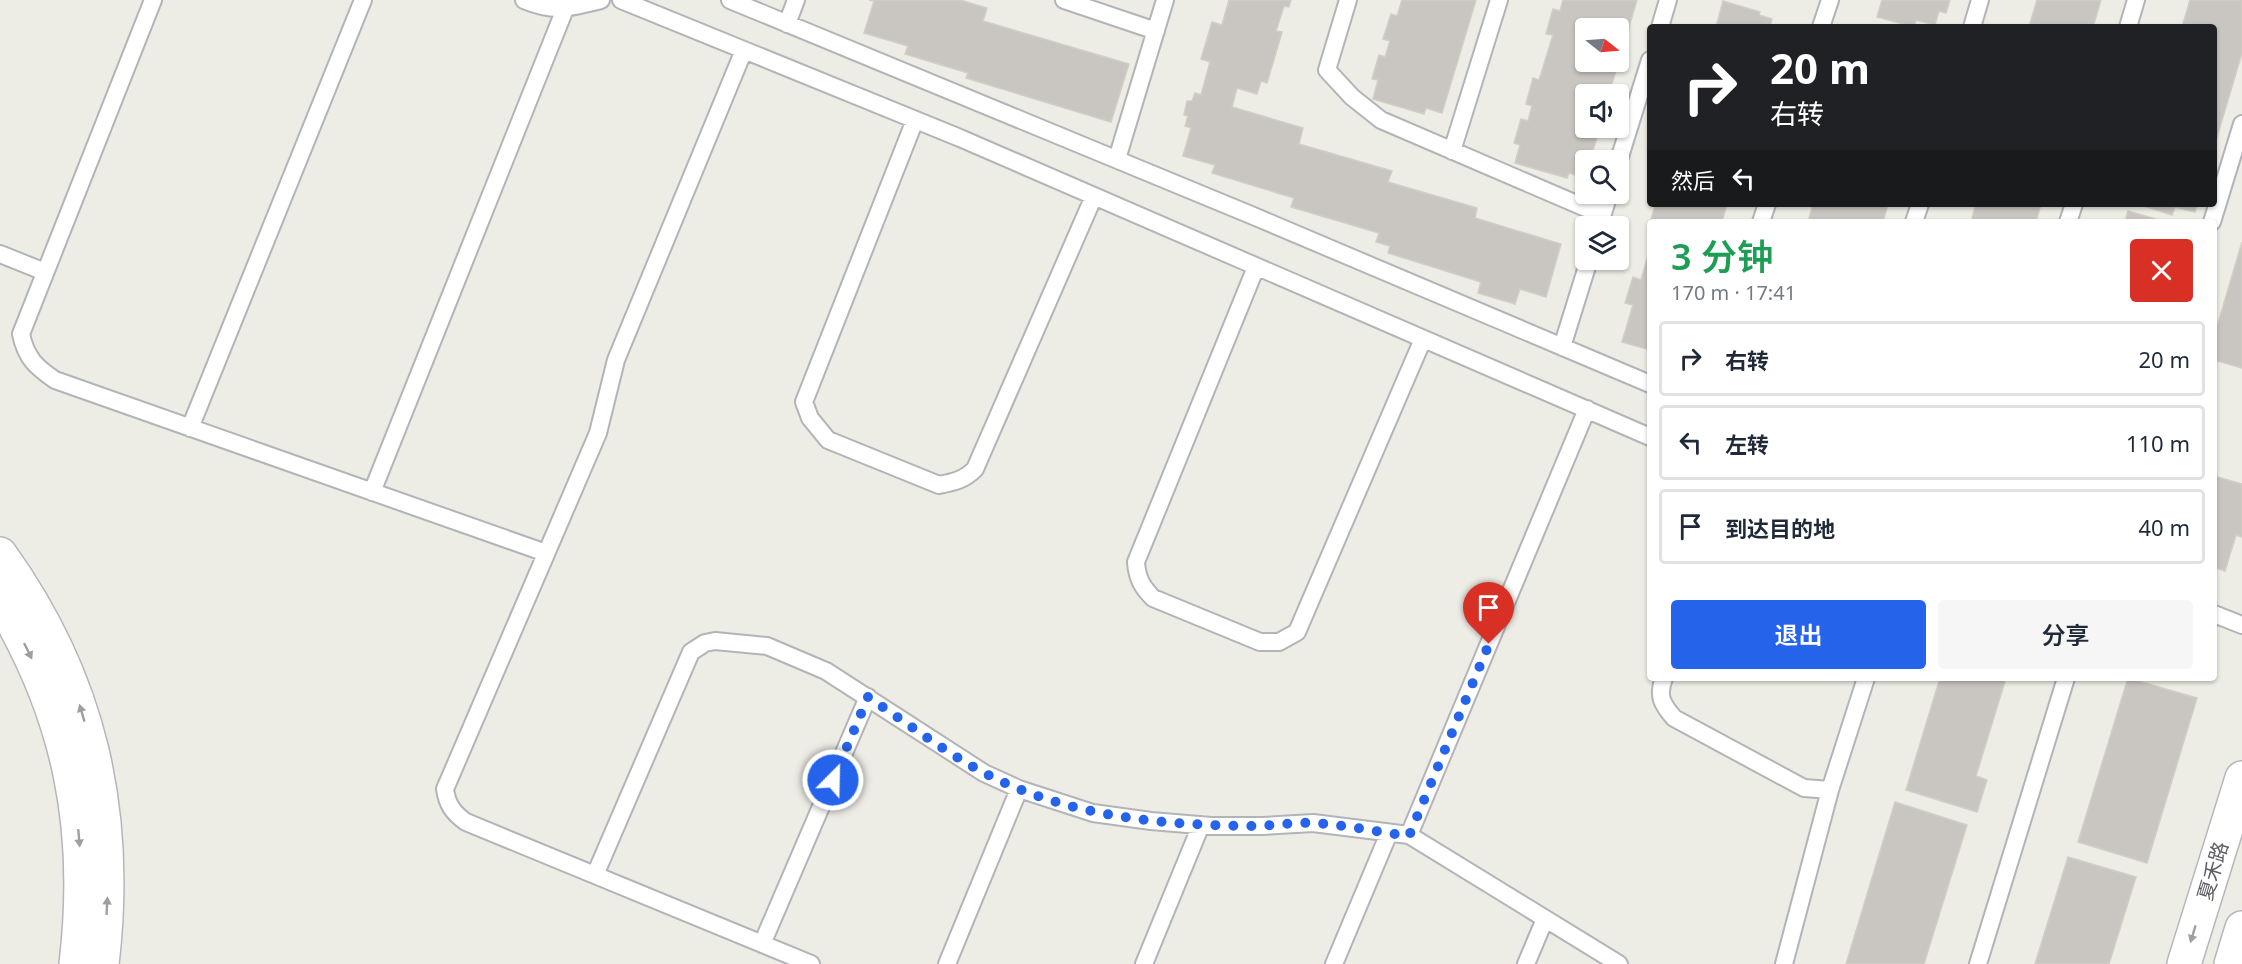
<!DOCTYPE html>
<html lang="zh">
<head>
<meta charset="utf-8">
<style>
  :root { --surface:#fff; --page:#f6f6f7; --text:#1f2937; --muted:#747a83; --line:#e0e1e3; --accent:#2563eb }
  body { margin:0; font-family:"Noto Sans","Noto Sans SC",sans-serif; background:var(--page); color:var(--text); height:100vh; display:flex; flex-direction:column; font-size:22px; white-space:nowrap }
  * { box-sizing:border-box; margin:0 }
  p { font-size:20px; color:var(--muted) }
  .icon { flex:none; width:33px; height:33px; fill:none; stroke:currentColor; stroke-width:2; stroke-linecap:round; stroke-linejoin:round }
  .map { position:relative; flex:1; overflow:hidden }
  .drawer { position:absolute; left:1647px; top:219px; width:570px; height:462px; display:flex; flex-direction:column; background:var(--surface); border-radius:6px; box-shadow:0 2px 4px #0004 }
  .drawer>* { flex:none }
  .banner { position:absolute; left:1647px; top:24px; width:570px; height:183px; border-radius:6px; box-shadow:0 2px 4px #0004; background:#202124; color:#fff; overflow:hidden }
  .needle { width:39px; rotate:107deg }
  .fabs { position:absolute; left:1575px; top:18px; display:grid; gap:12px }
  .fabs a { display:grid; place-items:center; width:54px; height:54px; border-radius:6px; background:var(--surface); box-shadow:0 2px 4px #0004; font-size:30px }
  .pin { position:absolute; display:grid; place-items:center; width:51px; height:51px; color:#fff; margin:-62px -26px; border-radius:50% 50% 50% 0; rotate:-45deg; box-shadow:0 0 6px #0007 }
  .pin .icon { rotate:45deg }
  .me { position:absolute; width:66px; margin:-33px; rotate:23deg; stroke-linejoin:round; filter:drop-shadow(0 0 4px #0008) }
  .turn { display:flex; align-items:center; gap:21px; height:126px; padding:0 24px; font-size:27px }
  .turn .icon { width:78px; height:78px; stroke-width:2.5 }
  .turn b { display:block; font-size:42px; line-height:51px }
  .then { display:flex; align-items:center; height:57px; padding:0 24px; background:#0003; gap:12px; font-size:22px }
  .round { display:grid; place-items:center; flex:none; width:63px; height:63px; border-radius:6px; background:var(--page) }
  .headline { display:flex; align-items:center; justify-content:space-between; height:102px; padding:0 24px }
  h1 { font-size:36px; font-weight:600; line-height:45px; color:#1e9e55 }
  .primary-button { display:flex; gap:12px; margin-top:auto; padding:12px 24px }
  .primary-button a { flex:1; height:69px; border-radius:6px; background:var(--accent); color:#fff; font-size:24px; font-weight:600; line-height:69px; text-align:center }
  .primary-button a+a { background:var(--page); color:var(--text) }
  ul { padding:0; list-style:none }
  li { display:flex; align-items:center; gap:18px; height:75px; margin:0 12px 9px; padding:0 12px; border:3px solid var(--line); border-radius:6px }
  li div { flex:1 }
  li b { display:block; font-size:22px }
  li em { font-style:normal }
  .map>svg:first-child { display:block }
</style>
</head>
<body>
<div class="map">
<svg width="2242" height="964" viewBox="0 0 2242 964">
  <rect width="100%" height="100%" fill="#edece5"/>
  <path fill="#c9c6c2" stroke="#d1cec4" stroke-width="1.5" fill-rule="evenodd" d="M869,0H960L987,8L983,21L1129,64L1111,122L966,78L968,73L905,54L908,46L864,33L874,1Z
    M1229,0H1291L1289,7L1284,6L1276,31L1282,32L1267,83L1261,81L1257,94L1237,88L1232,107L1303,128L1299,144L1392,171L1388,182L1477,208L1475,218L1561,244L1546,297L1520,289L1515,304L1478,293L1481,282L1388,253L1390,246L1376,242L1379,233L1291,207L1294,198L1212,173L1215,165L1183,156L1191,128L1185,126L1188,116L1184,115L1187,101H1192L1195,93L1201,95L1210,62L1201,59L1212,22L1222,25Z
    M1402,0H1476L1442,113L1426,108L1424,114L1373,99L1378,80L1372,79L1379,55L1385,57L1390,41L1383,39L1391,14L1397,16Z
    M1563,0H1637L1609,94H1586V128H1600L1590,160H1586L1585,178L1569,173L1567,178L1515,163L1520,145L1514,143L1521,119L1528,121L1532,106L1526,104L1533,78L1539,80L1553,35L1546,34L1553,9L1560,11ZM1586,28H1618V62H1586Z
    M1882,0H1950L1946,13L1939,11L1935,25L1916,20L1914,27L1877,17Z
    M2037,0H2101L2093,27H2029Z
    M2190,0H2242V53L2214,147V27H2182Z
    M1723,1L1760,12L1759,15L1772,19L1770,27H1716Z
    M1656,204H1727L1722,222H1650Z
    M1813,204H1888L1883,222H1808Z
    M1976,204H2041L2036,222H1971Z
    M2138,204H2197L2195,212L2175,207L2172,215Z
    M2128,211L2166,222H2125Z
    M2242,242V368L2214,360V337Z
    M1650,248V350L1622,342L1633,305L1625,303L1633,277L1641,280Z
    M2214,476L2242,484V537L2236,535L2225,571L2214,567Z
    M1940,678H2006L1976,776L1987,780L1977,812L1906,790Z
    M2128,678L2197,698L2147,863L2078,842Z
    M1895,802L1967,825L1924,964H1846Z
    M2068,857L2136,877L2109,964H2035Z"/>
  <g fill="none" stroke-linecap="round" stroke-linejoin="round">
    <g stroke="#b2b4b8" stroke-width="20">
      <path id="lane" d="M153,0L21,334C26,358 36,367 55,380L546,553
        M524,0C555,13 569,8 601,0
        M621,0L960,138L1650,437
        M730,0L1251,215L1650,384
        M1064,0L1156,31
        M1348,0L1327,70L1352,97L1381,120L1602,215
        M787,24L796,0
        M1660,27L1668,0
        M1821,27L1830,0
        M1972,27L1980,0
        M2128,27L2136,0
        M744,50L616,360L598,433L445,789C447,804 453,813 466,822L811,964
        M915,120L804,402L810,418L828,440L939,485C954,482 964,480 975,469L1094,196
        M1452,151L1499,0
        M1117,159L1165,0
        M1618,163L1650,60
        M1761,222L1767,204
        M1914,222L1920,204
        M2068,222L2074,204
        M2212,222L2242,124
        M1599,226L1609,194
        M0,254L45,272
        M1256,267L1136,562C1137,578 1142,587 1153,598L1260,642H1279L1297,632L1423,339
        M1562,347L1589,260
        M190,428L363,0
        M372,492L565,9
        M2214,614L2242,625
        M1664,678C1657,696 1662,704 1674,718L1804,788L1830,790
        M1409,835L1587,409
        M595,875L691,652L705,643L715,641L767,646L826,671L984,773L1019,789L1093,813L1151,821L1211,826H1262L1313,823L1409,835L1619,964
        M762,944L868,697
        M947,964L1019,789
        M1144,964L1201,825
        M1334,964L1389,833
        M1526,964L1545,919
        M1784,964L1830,790L1866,678
        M1978,964L2066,678"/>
    </g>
    <g stroke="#b4b6ba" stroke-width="36">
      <path id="secondary" d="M0,554C90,679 120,812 102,964
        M0,600C70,716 92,829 76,964
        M2184,964L2242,778
        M2231,964L2242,928"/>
    </g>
    <use href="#lane" stroke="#fff" stroke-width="16"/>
    <use href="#secondary" stroke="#fff" stroke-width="33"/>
  </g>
  <defs><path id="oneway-solid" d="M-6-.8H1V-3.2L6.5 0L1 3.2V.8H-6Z" transform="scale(1.5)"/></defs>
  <g fill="#9e9fa1">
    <use href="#oneway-solid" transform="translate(28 651) rotate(64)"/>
    <use href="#oneway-solid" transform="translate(82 713) rotate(-106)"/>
    <use href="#oneway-solid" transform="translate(79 838) rotate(85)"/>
    <use href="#oneway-solid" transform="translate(107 906) rotate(-87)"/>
    <use href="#oneway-solid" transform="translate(2193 934) rotate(107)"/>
  </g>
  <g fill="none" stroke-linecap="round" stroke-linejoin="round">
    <path stroke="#2563eb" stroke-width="10" stroke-dasharray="0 18" d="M833,780L868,697C916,729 965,768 1019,789C1093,819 1172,825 1251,826C1272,826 1294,822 1315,823C1346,825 1378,832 1409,836L1489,644"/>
  </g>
  <g text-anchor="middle" stroke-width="4.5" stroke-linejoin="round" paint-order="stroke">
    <g font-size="20" fill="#5d5f63" stroke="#fff">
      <text transform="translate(2213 871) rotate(-73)" y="7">夏禾路</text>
    </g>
  </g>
</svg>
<div class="fabs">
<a><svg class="needle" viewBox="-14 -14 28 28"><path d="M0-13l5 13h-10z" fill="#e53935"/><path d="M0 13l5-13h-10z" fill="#747a83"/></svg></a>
<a><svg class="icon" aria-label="sound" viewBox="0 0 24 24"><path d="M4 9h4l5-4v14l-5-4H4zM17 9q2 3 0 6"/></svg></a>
<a><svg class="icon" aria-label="search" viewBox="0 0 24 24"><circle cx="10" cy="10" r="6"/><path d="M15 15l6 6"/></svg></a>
<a><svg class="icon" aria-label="layers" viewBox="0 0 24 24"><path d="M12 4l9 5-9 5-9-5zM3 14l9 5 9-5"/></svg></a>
</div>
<div class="pin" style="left:1489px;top:644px;background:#d93025"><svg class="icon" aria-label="arrive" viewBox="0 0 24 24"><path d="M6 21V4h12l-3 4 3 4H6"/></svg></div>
<svg class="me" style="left:833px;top:780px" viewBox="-20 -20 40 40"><circle r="17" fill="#2563eb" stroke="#fff" stroke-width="3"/><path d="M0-11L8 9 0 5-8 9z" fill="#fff"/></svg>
<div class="banner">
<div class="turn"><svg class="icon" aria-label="right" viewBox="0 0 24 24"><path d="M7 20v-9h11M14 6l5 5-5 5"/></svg><div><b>20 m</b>右转</div></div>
<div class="then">然后<svg class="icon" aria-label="left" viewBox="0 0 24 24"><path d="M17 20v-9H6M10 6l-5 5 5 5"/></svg></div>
</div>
<section class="drawer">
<div class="headline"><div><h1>3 分钟</h1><p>170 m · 17:41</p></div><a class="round" style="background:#d93025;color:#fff"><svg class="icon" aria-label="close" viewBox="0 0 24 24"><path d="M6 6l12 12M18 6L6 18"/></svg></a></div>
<ul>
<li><svg class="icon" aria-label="right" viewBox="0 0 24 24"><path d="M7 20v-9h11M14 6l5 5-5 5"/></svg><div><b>右转</b></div><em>20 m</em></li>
<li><svg class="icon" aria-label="left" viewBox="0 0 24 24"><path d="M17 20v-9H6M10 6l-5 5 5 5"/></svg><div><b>左转</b></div><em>110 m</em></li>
<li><svg class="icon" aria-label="arrive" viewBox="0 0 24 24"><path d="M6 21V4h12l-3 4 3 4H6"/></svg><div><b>到达目的地</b></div><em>40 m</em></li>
</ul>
<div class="primary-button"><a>退出</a><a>分享</a></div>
</section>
</div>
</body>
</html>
